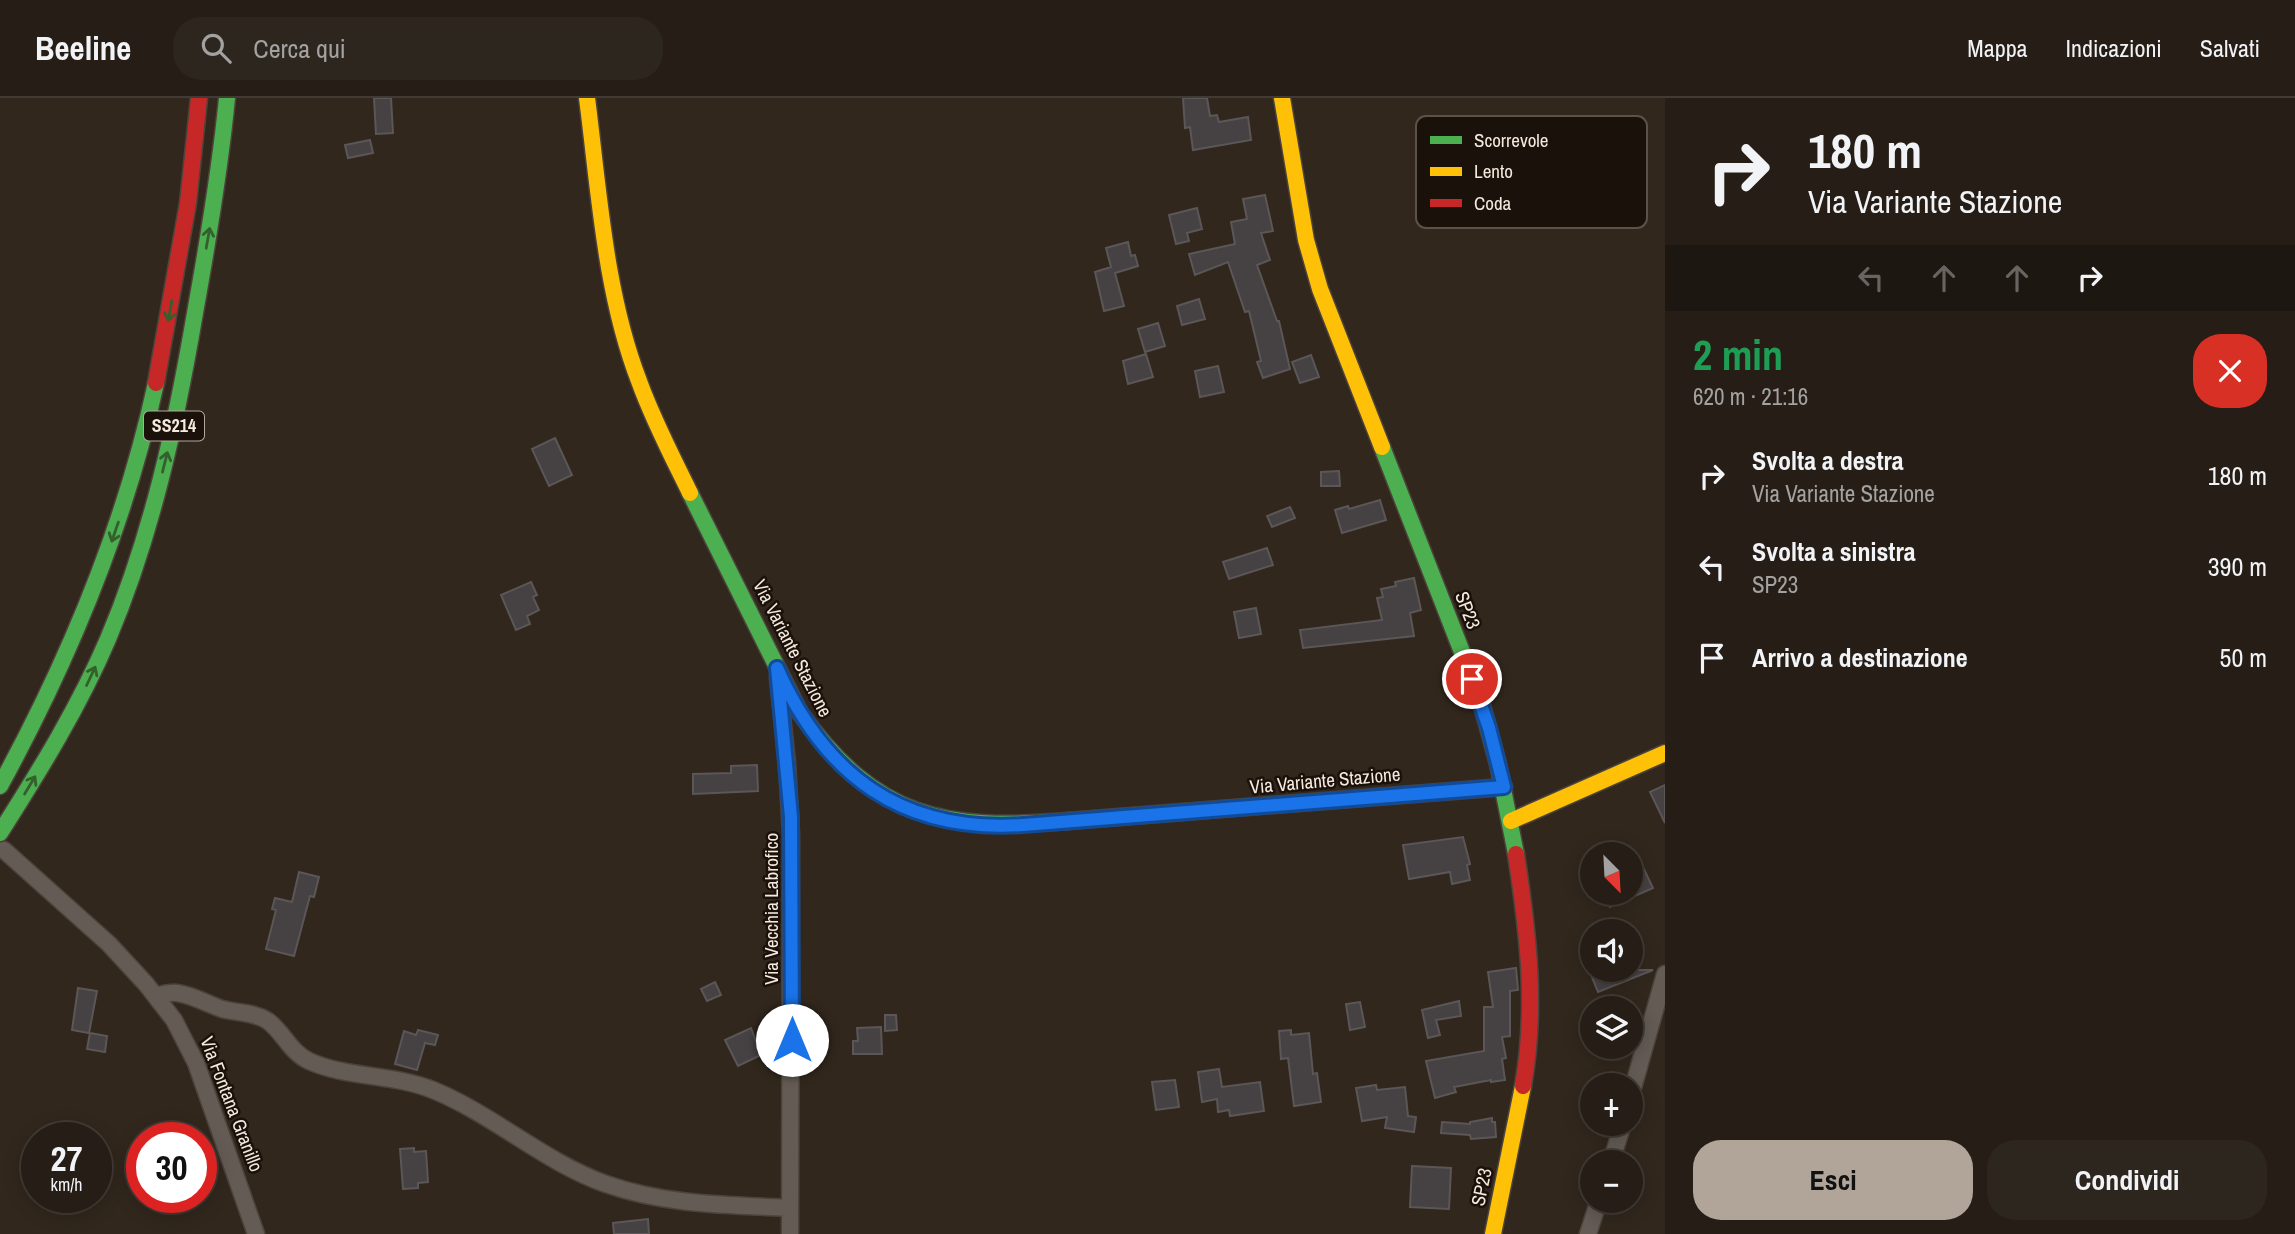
<!DOCTYPE html>
<html lang="it">
<head>
<meta charset="utf-8">
<style>
  :root { --surface:#251d16; --page:#2d261f; --text:#f1f3f6; --muted:#a3a2a1; --line:#423b35; --accent:#b1a59a }
  body { margin:0; font-family:"Archivo Narrow",sans-serif; background:var(--page); color:var(--text); height:100vh; display:flex; flex-direction:column; font-size:26px; white-space:nowrap }
  * { box-sizing:border-box; margin:0 }
  p { font-size:23px; color:var(--muted) }
  .icon { flex:none; width:38px; height:38px; fill:none; stroke:currentColor; stroke-width:2; stroke-linecap:round; stroke-linejoin:round }
  .map { position:relative; flex:1; overflow:hidden }
  .side { display:flex; flex-direction:column; background:var(--surface); width:630px }
  .side>* { flex:none }
  .guide { background:#251d16; color:var(--text); overflow:hidden }
  .needle { width:46px; rotate:156deg }
  .fabs { position:absolute; left:1580px; top:744px; display:grid; gap:14px }
  .fabs a { display:grid; place-items:center; width:63px; height:63px; border-radius:50%; background:var(--surface); box-shadow:0 4px 18px #0003,0 0 0 2px var(--line); font-size:35px }
  .speed { position:absolute; left:21px; top:1024px; display:flex; gap:14px; font-size:35px; font-weight:700; text-align:center }
  .speed>* { display:grid; place-content:center; width:91px; height:91px; border-radius:50%; background:var(--surface); box-shadow:0 4px 18px #0003,0 0 0 2px var(--line); line-height:1 }
  .speed small { font-size:18px; font-weight:400 }
  .speed .limit { border:10px solid #d22; background:#fff; color:#111 }
  .pin { position:absolute; display:grid; place-items:center; width:60px; height:60px; color:#fff; margin:-30px; border:4px solid #fff; border-radius:50%; box-shadow:0 2px 7px #0007 }
  .me { position:absolute; width:77px; margin:-38px; rotate:0deg; stroke-linejoin:round; filter:drop-shadow(0 0 5px #0008) }
  .turn { display:flex; align-items:center; gap:24px; height:147px; padding:0 28px; font-size:32px }
  .turn .icon { width:91px; height:91px; stroke-width:2.5 }
  .turn b { display:block; font-size:49px; line-height:60px }
  .lanes { display:flex; align-items:center; height:66px; padding:0 28px; background:#0003; justify-content:center; gap:35px; direction:ltr }
  .lanes .off { opacity:.35 }
  .round { display:grid; place-items:center; flex:none; width:74px; height:74px; border-radius:28px; background:var(--page) }
  .overview { display:flex; align-items:center; justify-content:space-between; height:119px; padding:0 28px }
  h1 { font-size:42px; font-weight:700; line-height:52px; color:#1e9e55 }
  .cta { display:flex; gap:14px; margin-top:auto; padding:14px 28px }
  .cta a { flex:1; height:80px; border-radius:28px; background:var(--accent); color:#111; font-size:28px; font-weight:700; line-height:80px; text-align:center }
  .cta a+a { background:var(--page); color:var(--text) }
  ul { padding:0; list-style:none }
  li { display:flex; align-items:center; gap:21px; height:91px; padding:0 28px }
  li div { flex:1 }
  li b { display:block; font-size:26px }
  li em { font-style:normal }
  header { display:flex; align-items:center; gap:42px; box-sizing:border-box; height:98px; padding:0 35px; background:var(--surface); border-bottom:2px solid var(--line) }
  header strong { font-size:33px }
  nav { display:flex; gap:38px; margin-inline-start:auto; font-size:24px }
  .search { width:490px; height:63px; background:var(--page); display:flex; align-items:center; gap:18px; box-sizing:border-box; padding:0 24px; border-radius:28px; color:var(--muted); font-size:26px }
  main { display:flex; flex:1; min-height:0 }
  .map>svg:first-child { display:block }
</style>
</head>
<body>
<header>
<strong>Beeline</strong>
<div class="search"><svg class="icon" aria-label="search" viewBox="0 0 24 24"><circle cx="10" cy="10" r="6"/><path d="M15 15l6 6"/></svg>Cerca qui</div>
<nav><a>Mappa</a><a>Indicazioni</a><a>Salvati</a></nav>
</header>
<main>
<div class="map">
<svg width="1665" height="1136" viewBox="0 0 1665 1136">
  <rect width="100%" height="100%" fill="#31271d"/>
  <path fill="#464142" stroke="#5b5657" stroke-width="2" d="M374,0H391L393,35L376,36Z
    M1183,0H1207L1210,18L1217,17L1219,24L1248,19L1251,42L1193,52L1190,29L1185,30Z
    M370,42L373,55L348,60L345,47Z
    M1265,97L1273,133L1261,135L1270,162L1257,167L1277,223H1279L1290,271L1263,280L1257,264L1261,263L1249,213L1245,214L1228,164L1195,177L1189,156L1235,146L1231,124L1247,121L1243,101Z
    M1197,110L1202,131L1187,135L1189,143L1176,146L1169,117Z
    M1128,144L1131,158L1135,157L1138,168L1115,175L1124,208L1104,213L1095,174L1111,169L1106,150Z
    M1199,201L1205,221L1182,227L1177,208Z
    M1158,225L1165,248L1145,254L1138,231Z
    M1146,256L1153,279L1128,286L1123,263Z
    M1311,257L1319,279L1300,285L1292,264Z
    M1218,268L1224,294L1200,299L1195,273Z
    M555,340L572,377L549,388L532,351Z
    M1339,373L1340,388H1321V374Z
    M1380,402L1386,422L1342,435L1335,412L1348,408L1349,411Z
    M1290,409L1295,420L1272,429L1267,418Z
    M1267,450L1273,467L1229,481L1223,464Z
    M1414,480L1421,512L1410,515L1414,538L1303,550L1300,532L1382,522L1377,500L1383,499L1381,491L1396,488L1395,484Z
    M531,484L537,497L533,499L539,512L527,518L530,526L516,532L501,497Z
    M1256,510L1261,536L1239,540L1234,514Z
    M757,667L758,693L693,696V676L731,675V668Z
    M1665,687V725L1650,694Z
    M1463,739L1470,766L1467,767L1470,782L1452,786L1450,774L1409,781L1403,747Z
    M1641,765L1653,790L1610,809L1603,794H1631V770Z
    M299,774L319,779L314,799L310,798L294,858L266,851L276,812L272,811L275,800L292,804Z
    M1516,870L1518,892L1510,893V938L1502,939L1506,960L1502,961L1505,982L1491,984V982L1454,989L1456,994L1435,1000L1426,963L1484,953V909H1493L1488,874Z
    M1589,872H1653L1598,894Z
    M715,884L721,897L707,903L701,891Z
    M78,890L97,893L89,935L72,932Z
    M1459,903L1461,918L1436,922L1440,937L1428,940L1422,912Z
    M1360,904L1365,929L1350,932L1346,906Z
    M885,917H896L897,932L885,933Z
    M881,929L882,956H853V943H858L857,930Z
    M751,930L761,957L738,968L725,942Z
    M418,932L438,937L435,947L425,945L417,972L395,966L404,933L416,937Z
    M1291,932V937L1309,935L1313,976L1317,975L1321,1004L1294,1008L1288,960L1281,961L1279,933Z
    M90,935L107,938L105,954L87,951Z
    M1219,971L1222,989L1260,984L1264,1013L1230,1018L1229,1012L1218,1014L1217,1001L1202,1004L1198,974Z
    M1175,982L1179,1009L1156,1012L1152,984Z
    M1376,987L1377,992L1405,989L1408,1018L1416,1019L1414,1034L1385,1030L1387,1019L1362,1023L1356,990Z
    M1492,1020V1024H1495L1496,1039L1471,1041L1470,1037L1441,1035L1442,1024L1470,1026V1024Z
    M414,1050V1054L426,1053L428,1084L418,1085V1090L403,1091L400,1051Z
    M1412,1068L1451,1070L1449,1111L1410,1109Z
    M648,1121L649,1136H614L613,1125Z"/>
  <g fill="none" stroke-linecap="round" stroke-linejoin="round">
    <g stroke="#4c433c" stroke-width="19">
      <path id="street" d="M778,580L787,665L791,736L790,1136
        M4,752L109,846L146,886L174,922L196,965L256,1136
        M156,898C163,896 169,894 177,895C193,897 207,906 222,911C237,915 254,914 268,923C284,935 290,954 309,963C346,980 394,976 433,992C494,1017 544,1064 606,1086C665,1107 728,1107 790,1110
        M1631,997L1665,876
        M1611,1064L1623,1026
        M1588,1136L1599,1102"/>
    </g>
    <g stroke="#4c433c" stroke-width="19">
      <path id="fast" d="M1382,349L1480,600L1498,666L1516,756
        M690,395L800,615C877,721 943,733 1068,723
        M0,688C70,560 125,428 156,285
        M0,735C40,672 79,609 108,541C152,437 176,326 195,215C208,143 220,72 227,0"/>
    </g>
    <g stroke="#4c433c" stroke-width="19">
      <path id="slow" d="M587,0C599,93 605,195 639,283C653,322 672,358 690,395
        M1282,0L1306,142L1320,191L1382,349
        M1068,723L1504,689
        M1511,723L1665,655
        M1493,1136L1523,988"/>
    </g>
    <g stroke="#4c433c" stroke-width="19">
      <path id="jam" d="M156,285L188,105L199,0
        M1516,756C1528,834 1537,909 1523,988"/>
    </g>
    <use href="#street" stroke="#635b54" stroke-width="16"/>
    <use href="#fast" stroke="#4caf50" stroke-width="16"/>
    <use href="#slow" stroke="#ffc107" stroke-width="16"/>
    <use href="#jam" stroke="#c62828" stroke-width="16"/>
  </g>
  <defs><path id="oneway-shaft" d="M-6 0H5M1.5-3L5.5 0L1.5 3" fill="none" stroke-width="1.6" stroke-linecap="round" stroke-linejoin="round" transform="scale(1.75)"/></defs>
  <g stroke="#33602d">
    <use href="#oneway-shaft" transform="translate(208 140) rotate(-80)"/>
    <use href="#oneway-shaft" transform="translate(170 213) rotate(100)"/>
    <use href="#oneway-shaft" transform="translate(165 364) rotate(-76)"/>
    <use href="#oneway-shaft" transform="translate(115 434) rotate(109)"/>
    <use href="#oneway-shaft" transform="translate(91 578) rotate(-65)"/>
    <use href="#oneway-shaft" transform="translate(30 687) rotate(-59)"/>
  </g>
  <g fill="none" stroke-linecap="round" stroke-linejoin="round">
    <g stroke="#114b97" stroke-width="18">
      <path id="route" d="M792,942L791,719L777,570C825,678 902,735 1023,727L1504,689L1489,630L1472,581"/>
    </g>
    <use href="#route" stroke="#1a73e8" stroke-width="12"/>
  </g>
  <g text-anchor="middle" stroke-width="5" stroke-linejoin="round" paint-order="stroke">
    <rect fill="#1a110a" stroke="#b4a89e" stroke-width="2" x="144" y="313.5" width="60" height="29" rx="5"/>
    <g font-size="18" font-weight="bold" fill="#f6e9de">
      <text x="174" y="334">SS214</text>
    </g>
    <g font-size="19" fill="#f6e9de" stroke="#1a110a">
      <text transform="translate(1468 512) rotate(69)" y="7">SP23</text>
      <text transform="translate(793 550) rotate(63)" y="7">Via Variante Stazione</text>
      <text transform="translate(1325 682) rotate(-5)" y="7">Via Variante Stazione</text>
      <text transform="translate(771 811) rotate(-90)" y="7">Via Vecchia Labrofico</text>
      <text transform="translate(232 1006) rotate(69)" y="7">Via Fontana Granillo</text>
      <text transform="translate(1481 1089) rotate(-78)" y="7">SP23</text>
    </g>
  </g>
  <rect x="1416" y="18" width="231" height="112" rx="10" fill="#1a110a" stroke="#5c524a" stroke-width="2"/>
  <rect x="1430" y="38" width="32" height="8" fill="#4caf50"/>
  <rect x="1430" y="69" width="32" height="9" fill="#ffc107"/>
  <rect x="1430" y="101" width="32" height="8" fill="#c62828"/>
  <g font-size="19" fill="#f6e9de">
    <text x="1474" y="49">Scorrevole</text>
    <text x="1474" y="80">Lento</text>
    <text x="1474" y="112">Coda</text>
  </g>
</svg>
<div class="fabs">
<a><svg class="needle" viewBox="-14 -14 28 28"><path d="M0-13l5 13h-10z" fill="#e53935"/><path d="M0 13l5-13h-10z" fill="#a3a2a1"/></svg></a>
<a><svg class="icon" aria-label="sound" viewBox="0 0 24 24"><path d="M4 9h4l5-4v14l-5-4H4zM17 9q2 3 0 6"/></svg></a>
<a><svg class="icon" aria-label="layers" viewBox="0 0 24 24"><path d="M12 4l9 5-9 5-9-5zM3 14l9 5 9-5"/></svg></a>
<a>+</a>
<a>−</a>
</div>
<div class="speed"><div>27<small>km/h</small></div><div class="limit">30</div></div>
<div class="pin" style="left:1472px;top:581px;background:#d93025"><svg class="icon" aria-label="arrive" viewBox="0 0 24 24"><path d="M6 21V4h12l-3 4 3 4H6"/></svg></div>
<svg class="me" style="left:792px;top:942px" viewBox="-20 -20 40 40"><circle r="19" fill="#fff"/><path d="M0-13L10 11 0 6-10 11z" fill="#1a73e8"/></svg>
</div>
<section class="side">
<div class="guide">
<div class="turn"><svg class="icon" aria-label="right" viewBox="0 0 24 24"><path d="M7 20v-9h11M14 6l5 5-5 5"/></svg><div><b>180 m</b>Via Variante Stazione</div></div>
<div class="lanes"><svg class="icon off" aria-label="left" viewBox="0 0 24 24"><path d="M17 20v-9H6M10 6l-5 5 5 5"/></svg><svg class="icon off" aria-label="ahead" viewBox="0 0 24 24"><path d="M12 20V5M6 11l6-6 6 6"/></svg><svg class="icon off" aria-label="ahead" viewBox="0 0 24 24"><path d="M12 20V5M6 11l6-6 6 6"/></svg><svg class="icon" aria-label="right" viewBox="0 0 24 24"><path d="M7 20v-9h11M14 6l5 5-5 5"/></svg></div>
</div>
<div class="overview"><div><h1>2 min</h1><p>620 m · 21:16</p></div><a class="round" style="background:#d93025;color:#fff"><svg class="icon" aria-label="close" viewBox="0 0 24 24"><path d="M6 6l12 12M18 6L6 18"/></svg></a></div>
<ul>
<li><svg class="icon" aria-label="right" viewBox="0 0 24 24"><path d="M7 20v-9h11M14 6l5 5-5 5"/></svg><div><b>Svolta a destra</b><p>Via Variante Stazione</p></div><em>180 m</em></li>
<li><svg class="icon" aria-label="left" viewBox="0 0 24 24"><path d="M17 20v-9H6M10 6l-5 5 5 5"/></svg><div><b>Svolta a sinistra</b><p>SP23</p></div><em>390 m</em></li>
<li><svg class="icon" aria-label="arrive" viewBox="0 0 24 24"><path d="M6 21V4h12l-3 4 3 4H6"/></svg><div><b>Arrivo a destinazione</b></div><em>50 m</em></li>
</ul>
<div class="cta"><a>Esci</a><a>Condividi</a></div>
</section>
</main>
</body>
</html>
